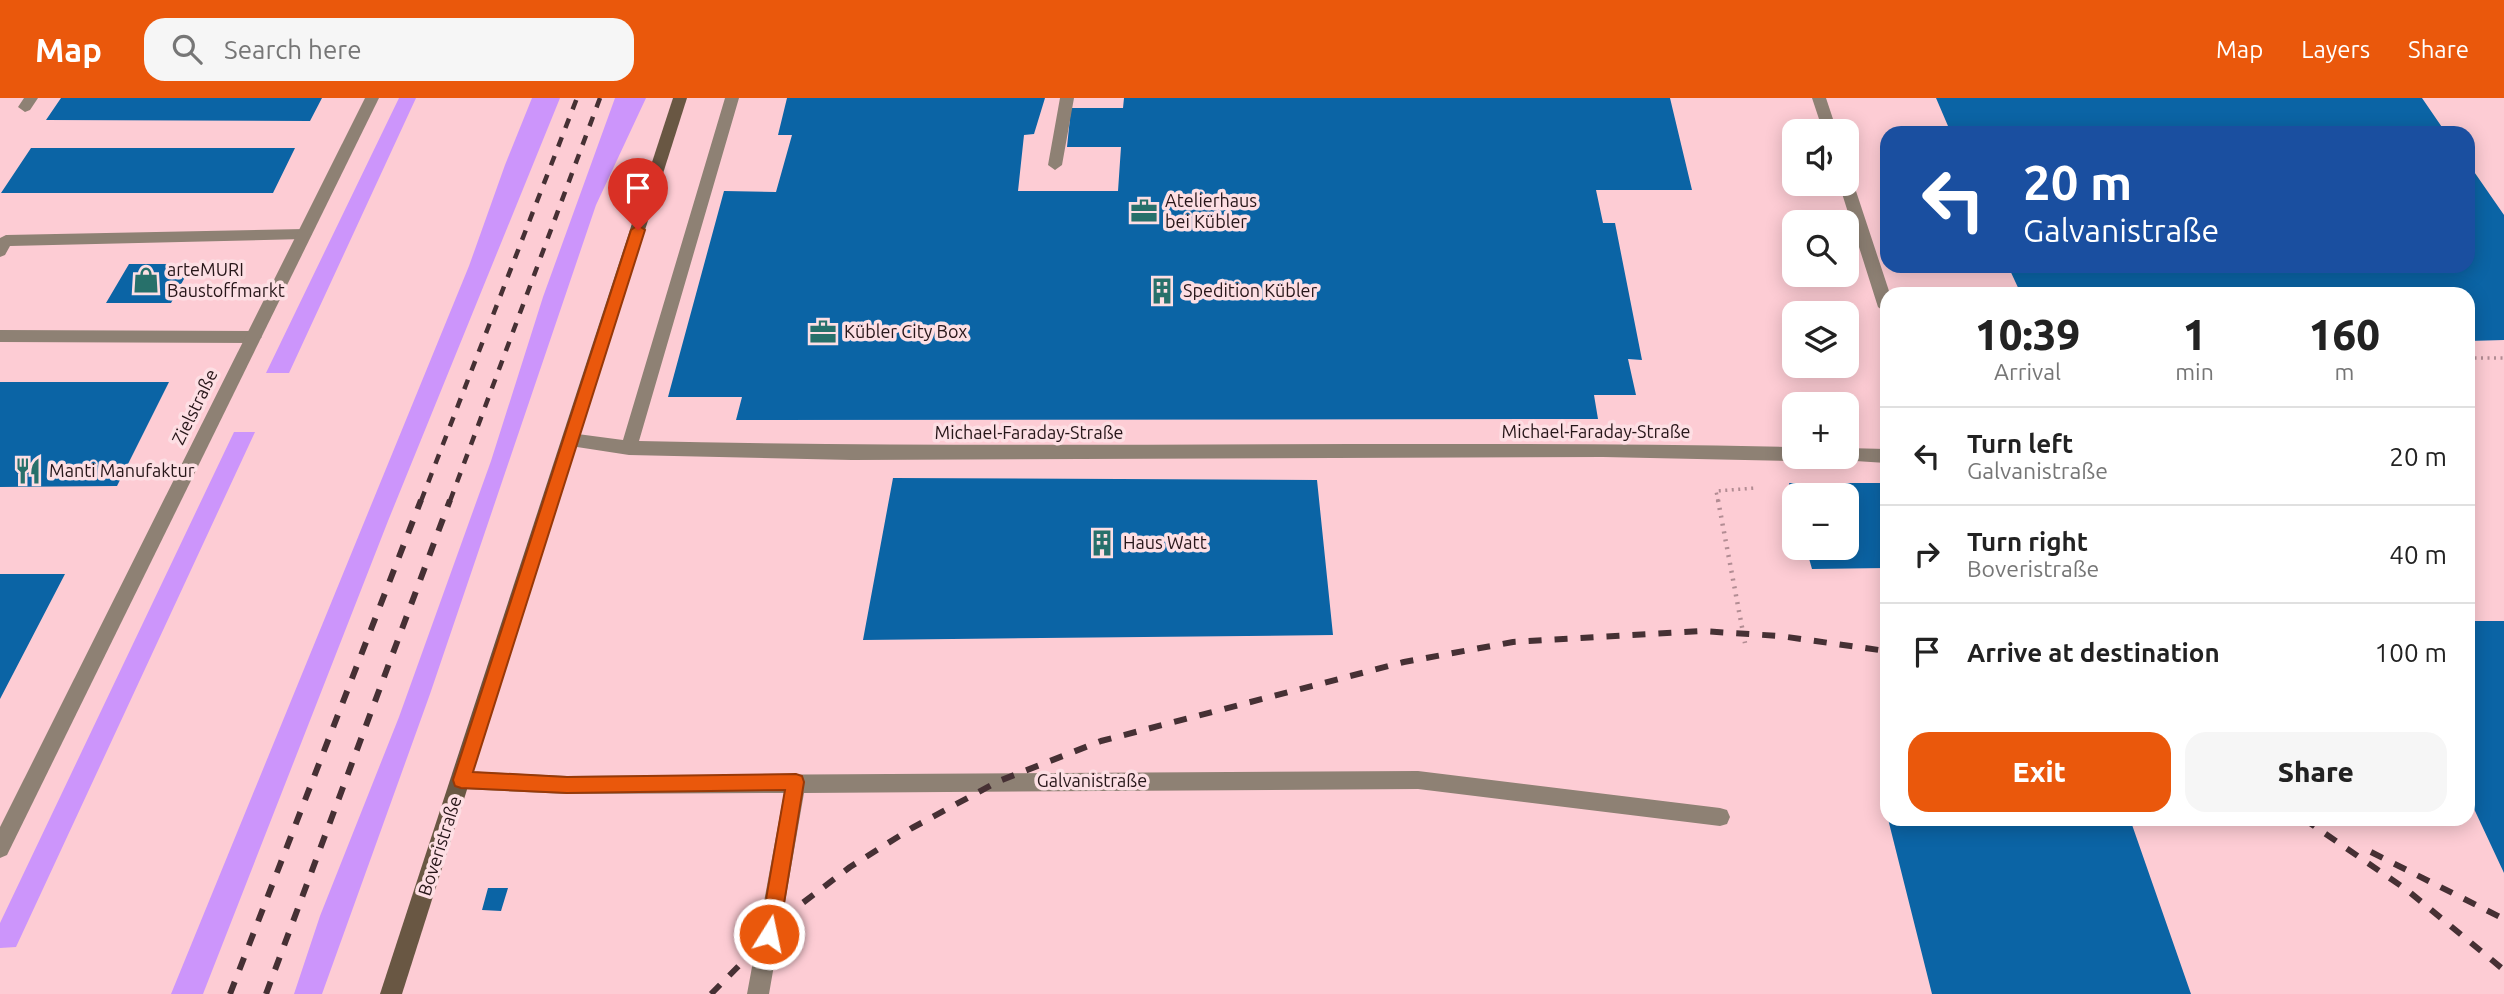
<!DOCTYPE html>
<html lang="en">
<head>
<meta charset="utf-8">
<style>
  :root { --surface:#fff; --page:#f6f6f6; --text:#222; --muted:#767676; --line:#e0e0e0; --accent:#ea580c }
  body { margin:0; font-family:Ubuntu,sans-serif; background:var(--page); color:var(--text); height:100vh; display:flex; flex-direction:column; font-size:26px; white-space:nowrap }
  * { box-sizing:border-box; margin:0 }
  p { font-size:23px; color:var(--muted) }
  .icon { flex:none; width:38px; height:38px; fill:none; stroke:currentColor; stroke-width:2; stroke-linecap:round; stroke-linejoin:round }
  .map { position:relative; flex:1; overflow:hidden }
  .drawer { position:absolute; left:1880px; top:189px; width:595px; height:539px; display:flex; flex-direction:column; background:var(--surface); border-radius:21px; box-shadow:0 4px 18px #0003 }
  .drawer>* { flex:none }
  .banner { position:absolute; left:1880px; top:28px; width:595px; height:147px; border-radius:21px; box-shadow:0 4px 18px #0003; background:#1a4fa0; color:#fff; overflow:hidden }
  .tools { position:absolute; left:1782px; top:21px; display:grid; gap:14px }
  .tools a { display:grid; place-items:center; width:77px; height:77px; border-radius:14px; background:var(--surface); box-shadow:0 4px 18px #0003; font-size:35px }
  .pin { position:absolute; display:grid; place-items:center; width:60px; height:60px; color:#fff; margin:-72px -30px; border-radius:50% 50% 50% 0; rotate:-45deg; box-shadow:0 0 7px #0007 }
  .pin .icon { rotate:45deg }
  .me { position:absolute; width:77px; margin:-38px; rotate:10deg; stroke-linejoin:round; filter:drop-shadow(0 0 5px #0008) }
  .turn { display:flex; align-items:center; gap:24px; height:147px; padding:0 28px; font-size:32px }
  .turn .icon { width:91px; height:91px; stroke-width:2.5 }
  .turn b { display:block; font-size:49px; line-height:60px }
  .eta { display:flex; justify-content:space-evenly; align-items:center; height:119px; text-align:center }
  .eta b { font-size:42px; font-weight:800; line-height:49px }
  .action { display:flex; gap:14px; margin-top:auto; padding:14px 28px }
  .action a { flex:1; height:80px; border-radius:21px; background:var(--accent); color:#fff; font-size:28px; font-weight:800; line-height:80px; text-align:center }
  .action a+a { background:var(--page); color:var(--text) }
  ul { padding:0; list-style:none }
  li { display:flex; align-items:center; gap:21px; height:98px; padding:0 28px; border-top:2px solid var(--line) }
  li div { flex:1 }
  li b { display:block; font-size:26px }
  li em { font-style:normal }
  header { display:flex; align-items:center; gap:42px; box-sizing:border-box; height:98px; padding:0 35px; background:var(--accent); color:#fff }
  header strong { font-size:33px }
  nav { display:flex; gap:38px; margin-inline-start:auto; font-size:24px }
  .search { width:490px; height:63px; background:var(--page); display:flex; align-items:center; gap:18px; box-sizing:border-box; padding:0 24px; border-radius:21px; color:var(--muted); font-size:26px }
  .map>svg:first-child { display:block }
</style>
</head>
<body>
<header>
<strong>Map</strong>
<div class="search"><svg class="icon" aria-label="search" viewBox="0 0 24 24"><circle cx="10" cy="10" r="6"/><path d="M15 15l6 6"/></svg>Search here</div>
<nav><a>Map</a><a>Layers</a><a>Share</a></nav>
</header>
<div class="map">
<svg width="2504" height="896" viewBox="0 0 2504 896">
  <rect width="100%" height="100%" fill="#fdccd4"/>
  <path fill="#cc95fb" d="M399,0H416L289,275H266Z
    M532,0H560L388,423L203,896H171L469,168L505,67Z
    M615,0H646L596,107L430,596L322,896H294L320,818L399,619L491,363L543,199Z
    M234,334H255L16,849L0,850V825Z"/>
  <path fill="#0b64a5" d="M61,0H322L310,23L46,22Z
    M787,0H1045L1034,36L1024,37L1018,93H1118L1121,49H1067L1071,10H1123L1124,0H1670L1692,92H1596L1603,125H1615L1642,262L1628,261L1636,297H1594L1598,321L736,322L742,299H668L724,93L776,94L792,37H778Z
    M1936,0H2422L2446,35H1951Z
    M31,50H295L273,95H1Z
    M2468,65L2504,117V242L2468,243V196H2021L2008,168H2468Z
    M129,166H192L171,205H106Z
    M0,284H169L117,388L0,389Z
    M893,380L1317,382L1333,537L863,542Z
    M1789,385H1885L1886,470L1812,471L1806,450H1846V397H1792Z
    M0,476H65L0,601Z
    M2468,523H2504V775L2468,698Z
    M1888,721H2130L2191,896H1932Z
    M488,790H508L501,813L482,812Z"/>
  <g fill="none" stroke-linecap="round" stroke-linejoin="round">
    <path stroke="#b28c93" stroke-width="3.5" stroke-dasharray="2 4.5" stroke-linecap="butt" d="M2468,260H2504
      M1718,403L1716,393L1756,390"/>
    <path stroke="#b28c93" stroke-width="4.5" stroke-dasharray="2 6" stroke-linecap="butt" d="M1718,402L1745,545"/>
    <path fill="#8e8174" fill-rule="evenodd" d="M24,0H38L30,12L25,14L18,9Z
      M725,0H739L639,343C1024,352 1409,341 1794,349V359H1801L1794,363L1603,359L852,362L629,357L564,347L562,342L564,337L570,335L623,342Z
      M1060,0H1074L1062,67L1055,72L1048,67Z
      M304,131L312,136L304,141L10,148L5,157L0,159V140L6,137Z
      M0,232L254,233L262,239L254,245L0,244Z
      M1846,350L1886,351V365L1840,362L1838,359H1846Z"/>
    <path fill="#8e8174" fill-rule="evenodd" d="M1812,0H1826L1837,33H1823Z
      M1846,79L1853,84L1890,196H1886V215L1878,209L1839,86H1846Z
      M461,673L567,678L1418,673L1720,710L1727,712L1730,719L1727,726L1720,728L1418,691L804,695L769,896H747L784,695L567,696L461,691L454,688L451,682L454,676Z"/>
    <path fill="#8e8174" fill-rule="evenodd" d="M365,0H379L7,757L0,760V729Z"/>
    <path fill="#695743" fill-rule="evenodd" d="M673,0H687L402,896H380Z"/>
    <path stroke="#463034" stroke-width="4.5" stroke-dasharray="10 10" stroke-linecap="butt" d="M421,403L577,0
      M450,403L600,0"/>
    <path stroke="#463034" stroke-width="6" stroke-dasharray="13 13" stroke-linecap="butt" d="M2304,721L2407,792L2504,872
      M2371,754L2504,821
      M230,896L421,402
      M266,896L450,402
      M711,896L796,810L850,769L912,730L999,683L1101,643L1404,564L1513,544L1701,533L1780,538L1886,553"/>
  </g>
  <path fill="#ea580c" stroke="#983908" stroke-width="2" d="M638,127L645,132L473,674L567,679L796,676L802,678L804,684L779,836L776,842L769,845L763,842L760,836L785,692L567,695L461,690L455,688L453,682L631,132Z"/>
  <defs>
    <g id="office-bare" transform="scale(2.1)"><path d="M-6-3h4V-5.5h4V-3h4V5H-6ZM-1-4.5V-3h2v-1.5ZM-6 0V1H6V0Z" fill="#27706a" stroke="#fddfe4" stroke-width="2.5" paint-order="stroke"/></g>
    <g id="shop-bare" transform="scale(2.1)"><path d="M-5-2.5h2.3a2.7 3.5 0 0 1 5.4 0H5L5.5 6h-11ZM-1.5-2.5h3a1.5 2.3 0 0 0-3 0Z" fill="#27706a" stroke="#fddfe4" stroke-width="2.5" paint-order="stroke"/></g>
    <g id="building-bare" transform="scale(2.1)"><path d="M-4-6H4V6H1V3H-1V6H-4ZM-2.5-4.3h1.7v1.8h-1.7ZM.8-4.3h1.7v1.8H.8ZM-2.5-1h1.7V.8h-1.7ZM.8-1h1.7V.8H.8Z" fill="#27706a" stroke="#fddfe4" stroke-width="2.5" paint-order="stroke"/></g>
    <g id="restaurant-bare" transform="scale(2.1)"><path d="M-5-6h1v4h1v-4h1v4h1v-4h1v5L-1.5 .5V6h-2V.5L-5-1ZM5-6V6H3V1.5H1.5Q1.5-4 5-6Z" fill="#27706a" stroke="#fddfe4" stroke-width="2.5" paint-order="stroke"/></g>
  </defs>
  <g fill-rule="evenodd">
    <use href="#office-bare" x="1144" y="113"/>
    <use href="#shop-bare" x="146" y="182"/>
    <use href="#building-bare" x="1162" y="193"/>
    <use href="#office-bare" x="823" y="234"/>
    <use href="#restaurant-bare" x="28" y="373"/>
    <use href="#building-bare" x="1102" y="445"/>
  </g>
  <g text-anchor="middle" stroke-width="7" stroke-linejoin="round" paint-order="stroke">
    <g font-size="18" fill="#271619" stroke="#fddfe4" text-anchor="start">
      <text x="1165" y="109">Atelierhaus<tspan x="1165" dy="21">bei Kübler</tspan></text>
      <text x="167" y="178">arteMURI<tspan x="167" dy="21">Baustoffmarkt</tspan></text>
      <text x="1183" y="199">Spedition Kübler</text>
      <text x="844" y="240">Kübler City Box</text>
      <text x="49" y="379">Manti Manufaktur</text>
      <text x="1123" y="451">Haus Watt</text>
    </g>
    <g font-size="18" fill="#271619" stroke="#fddfe4">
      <text transform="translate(195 309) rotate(-64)" y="6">Zielstraße</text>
      <text x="1596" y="340">Michael-Faraday-Straße</text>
      <text x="1029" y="341">Michael-Faraday-Straße</text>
      <text x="1092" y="689">Galvanistraße</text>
      <text transform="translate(440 748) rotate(-72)" y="6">Boveristraße</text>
    </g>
  </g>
</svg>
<div class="tools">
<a><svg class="icon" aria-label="sound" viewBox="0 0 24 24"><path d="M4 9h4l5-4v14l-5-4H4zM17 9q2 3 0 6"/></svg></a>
<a><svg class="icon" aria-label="search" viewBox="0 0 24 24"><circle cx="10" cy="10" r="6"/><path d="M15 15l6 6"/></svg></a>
<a><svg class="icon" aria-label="layers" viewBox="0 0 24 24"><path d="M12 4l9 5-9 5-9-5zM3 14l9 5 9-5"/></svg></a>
<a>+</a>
<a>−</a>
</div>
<div class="pin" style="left:638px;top:132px;background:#d93025"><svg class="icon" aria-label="arrive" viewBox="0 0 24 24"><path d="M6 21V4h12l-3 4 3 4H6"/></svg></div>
<svg class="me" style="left:769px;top:836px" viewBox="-20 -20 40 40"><circle r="17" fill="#ea580c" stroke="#fff" stroke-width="3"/><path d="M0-11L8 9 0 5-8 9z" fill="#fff"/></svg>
<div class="banner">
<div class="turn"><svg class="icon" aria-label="left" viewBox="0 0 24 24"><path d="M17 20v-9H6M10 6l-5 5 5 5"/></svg><div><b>20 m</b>Galvanistraße</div></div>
</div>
<section class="drawer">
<div class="eta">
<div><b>10:39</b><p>Arrival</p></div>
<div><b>1</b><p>min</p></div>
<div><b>160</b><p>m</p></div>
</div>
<ul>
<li><svg class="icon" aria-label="left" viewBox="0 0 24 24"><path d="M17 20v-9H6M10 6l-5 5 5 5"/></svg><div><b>Turn left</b><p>Galvanistraße</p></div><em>20 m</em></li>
<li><svg class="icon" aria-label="right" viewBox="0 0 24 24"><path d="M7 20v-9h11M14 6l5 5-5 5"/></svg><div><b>Turn right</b><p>Boveristraße</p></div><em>40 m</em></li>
<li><svg class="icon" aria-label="arrive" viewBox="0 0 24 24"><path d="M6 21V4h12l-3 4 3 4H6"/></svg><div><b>Arrive at destination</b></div><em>100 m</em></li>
</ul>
<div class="action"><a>Exit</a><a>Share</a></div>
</section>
</div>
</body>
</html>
